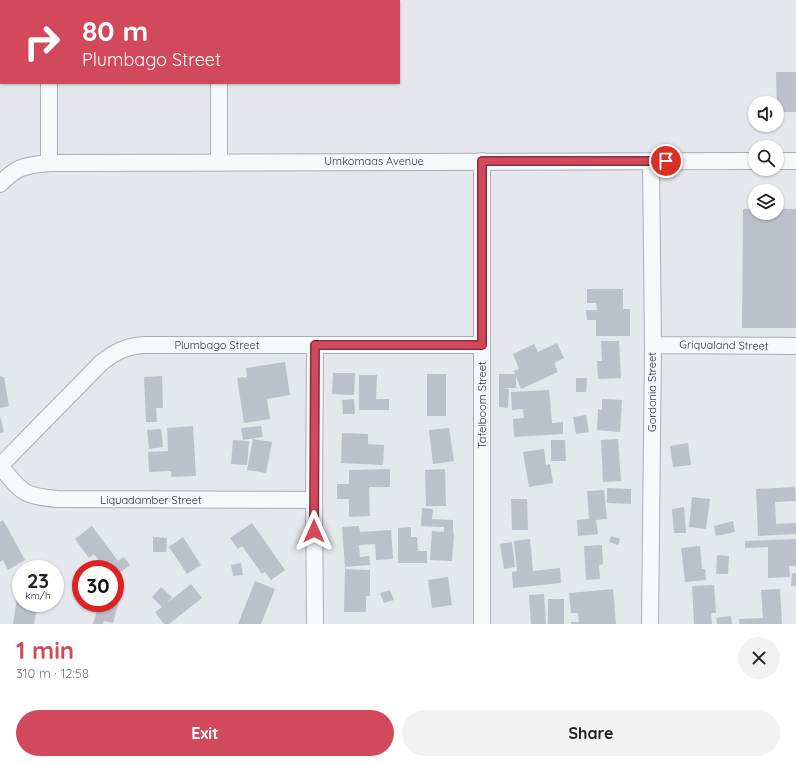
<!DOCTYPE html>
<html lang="en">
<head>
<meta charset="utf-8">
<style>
  :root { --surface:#fff; --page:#f2f2f2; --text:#202124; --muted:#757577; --accent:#d1495b }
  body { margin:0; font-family:Quicksand,sans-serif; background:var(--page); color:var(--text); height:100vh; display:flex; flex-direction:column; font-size:15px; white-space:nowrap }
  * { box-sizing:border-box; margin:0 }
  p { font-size:13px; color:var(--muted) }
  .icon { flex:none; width:22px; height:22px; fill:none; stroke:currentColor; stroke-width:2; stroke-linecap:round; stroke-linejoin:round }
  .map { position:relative; height:624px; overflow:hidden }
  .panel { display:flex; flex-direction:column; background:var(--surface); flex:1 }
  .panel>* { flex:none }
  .banner { position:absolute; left:0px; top:0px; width:400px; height:84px; box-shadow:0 1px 3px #0004; background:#d1495b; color:#fff; overflow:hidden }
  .buttons { position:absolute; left:748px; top:96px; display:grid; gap:8px }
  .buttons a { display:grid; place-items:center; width:36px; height:36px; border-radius:50%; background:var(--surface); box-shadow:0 1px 3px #0004; font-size:20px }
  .speed { position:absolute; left:12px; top:560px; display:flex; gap:8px; font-size:20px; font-weight:700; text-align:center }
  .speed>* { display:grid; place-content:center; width:52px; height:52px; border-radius:50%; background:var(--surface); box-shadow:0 1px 3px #0004; line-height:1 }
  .speed small { font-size:10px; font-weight:400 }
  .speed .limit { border:6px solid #d22; background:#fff; color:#111 }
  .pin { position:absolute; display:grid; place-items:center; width:34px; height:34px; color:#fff; margin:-17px; border:2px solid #fff; border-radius:50%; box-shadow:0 1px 4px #0007 }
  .me { position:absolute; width:44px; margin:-22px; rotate:0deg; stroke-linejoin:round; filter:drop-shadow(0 0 3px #0008) }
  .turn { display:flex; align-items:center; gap:14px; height:84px; padding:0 16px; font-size:18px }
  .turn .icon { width:52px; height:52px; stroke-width:2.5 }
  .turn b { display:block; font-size:28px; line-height:34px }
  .round { display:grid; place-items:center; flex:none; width:42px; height:42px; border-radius:21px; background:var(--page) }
  .headline { display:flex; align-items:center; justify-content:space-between; height:68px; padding:0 16px }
  h1 { font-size:24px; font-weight:800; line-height:30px; color:var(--accent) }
  .button { display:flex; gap:8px; margin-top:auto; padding:8px 16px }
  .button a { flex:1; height:46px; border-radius:24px; background:var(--accent); color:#fff; font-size:16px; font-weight:800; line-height:46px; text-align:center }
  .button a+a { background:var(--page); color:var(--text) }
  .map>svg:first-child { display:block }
</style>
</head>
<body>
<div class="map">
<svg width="796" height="624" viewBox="0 0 796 624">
  <rect width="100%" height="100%" fill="#e4e7ec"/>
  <path fill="#bbc0ca" d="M776,72H796V112H777Z
    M743,209H755V213H777V209H796V328H742Z
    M587,289H623V309H630V336H596V320H587L586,310H597L596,303H587Z
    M601,341H619L621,378L598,379L597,361H602Z
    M557,343L564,358L554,363L558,372L521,389L516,377V388H503L509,389L508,408L499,407V374H515L514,371L519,369L513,354L534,344L538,352Z
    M285,362L290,395L267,399L270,419L244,423L237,378L247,377L246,368Z
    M333,373H355L354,395L332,394Z
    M427,374H446V416H427Z
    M359,375H377L376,399H389V410H359Z
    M0,376L4,377L9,406L0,408Z
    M162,376L163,408H156L157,422H146L144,377Z
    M576,378H587L586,392H576Z
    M549,390L552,423L563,422V434L514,437L513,419L524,418L523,409L512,410L511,392Z
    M354,399L355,414H343L342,400Z
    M602,399L622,400L620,432L597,430L598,409L602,410Z
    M586,415L589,432L576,434L573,417Z
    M0,416L4,432L0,433Z
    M193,426L196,476L171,477V471L149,472L148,452L168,451L167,428Z
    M261,426L263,437L243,440L241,428Z
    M449,428L454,461L433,464L429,430Z
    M161,429L163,447L149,449L147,430Z
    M342,433L368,434V444L384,445L383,465L341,463Z
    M253,439L272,442L266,473L247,470Z
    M618,439L621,481L603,482L601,440Z
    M233,440L249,441L247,465L231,464Z
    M551,440H565L566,461H551Z
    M688,443L691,465L673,467L670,446Z
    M544,449L546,465L550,464L553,483L529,487L523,452Z
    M390,469V487H369L370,516L349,517V499H337V484H349V470Z
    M445,469L446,506H426L425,470Z
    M795,487L796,501L775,502L776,524L796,523V534L758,536L756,489Z
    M607,488L631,489V504L607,503Z
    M604,490L607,519L596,520L598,534L578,536L577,520L589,519L587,491Z
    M692,497L710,499L706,529L689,527Z
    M511,499H527L528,530H512Z
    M684,507L686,533H674L672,509Z
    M422,508L433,509L432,519L453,520V533H454L452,561L430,560L432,531L444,532V527L421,526Z
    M3,520L25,560L8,570L3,560L0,562V522Z
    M733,521L735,532L716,536L714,526Z
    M252,523L285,570L271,580L265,572L262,574L242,546L238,549L230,538Z
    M92,526L118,561L124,557L130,565L115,576V569H105L94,554L89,558L75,539Z
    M359,526L360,532L391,530L393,559L376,560L375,544L359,545L360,557L369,556L370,565L345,567L342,527Z
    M411,527V537H417L418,551H427V563H398V528Z
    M611,536L620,539L618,545L609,542Z
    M153,537L167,538L166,552H153Z
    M183,537L201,565L187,574L169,547Z
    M530,539L533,571L560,568L561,583L513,588L512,572L517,571L514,541Z
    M796,539V566H789L790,577L768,578V547L745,548V541Z
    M512,542L515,567L504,569L500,544Z
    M602,545L603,564L599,565L600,579L586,580L584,546Z
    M700,546L702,569H705L706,580L685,582L681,548Z
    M717,555L729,556L728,574H716Z
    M241,563L243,575L233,576L231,565Z
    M345,569L370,570V596H366V612H344Z
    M792,573H796V586H791Z
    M448,577L452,605L432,608L428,580Z
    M255,581L275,589L261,624H238Z
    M55,582H59V595L55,594Z
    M191,584L202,598L169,624H164L155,612L162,607L152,597L161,587L172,597L167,603Z
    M19,585H21V603H38L34,624H13Z
    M714,585L716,613H711L712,624H694L692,586Z
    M613,589L616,624H571V622H579L578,613H571L569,593Z
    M780,589L782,624H739V619L763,618L761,590Z
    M390,590L394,600L384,603L380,593Z
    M115,592L121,593L113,623L104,621L103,624H93L99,603H115Z
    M544,594L546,624H531L529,595Z
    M548,599H564V624H548Z
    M731,616L732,624H717L716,618Z"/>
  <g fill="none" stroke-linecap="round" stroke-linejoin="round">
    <g stroke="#a9aeb7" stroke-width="18">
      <path id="minor" d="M50,1V0
        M220,1V0
        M482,161V624
        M777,161H796
        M219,162V83
        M49,163V83
        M0,184C18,166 23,166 49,163L755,161
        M653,345L796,346
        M0,466L101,363C115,352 126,346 144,345H482
        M0,466C22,492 22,496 57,499L314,500
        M315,624L314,500L315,345
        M650,624L653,345L651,161"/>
    </g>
    <use href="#minor" stroke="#f7f8fa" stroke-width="16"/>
  </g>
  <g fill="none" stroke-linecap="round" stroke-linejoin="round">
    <g stroke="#882f3b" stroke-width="10">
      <path id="route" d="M314,531L315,345H482V161H666"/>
    </g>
    <use href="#route" stroke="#d1495b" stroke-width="7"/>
  </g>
  <g text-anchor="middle" stroke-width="3" stroke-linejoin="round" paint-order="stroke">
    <g font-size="11" fill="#2b3445" stroke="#f4f6f9">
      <text x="374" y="165">Umkomaas Avenue</text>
      <text x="217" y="349">Plumbago Street</text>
      <text transform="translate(724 345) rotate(1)" y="4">Griqualand Street</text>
      <text transform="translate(652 392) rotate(-90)" y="4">Gordonia Street</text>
      <text transform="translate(482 405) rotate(-90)" y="4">Tafelboom Street</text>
      <text x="151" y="504">Liquadamber Street</text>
    </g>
  </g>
</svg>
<div class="buttons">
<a><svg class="icon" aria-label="sound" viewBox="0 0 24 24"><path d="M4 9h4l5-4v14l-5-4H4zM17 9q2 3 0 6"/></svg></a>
<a><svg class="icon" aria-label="search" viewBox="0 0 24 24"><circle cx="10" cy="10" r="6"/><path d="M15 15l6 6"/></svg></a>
<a><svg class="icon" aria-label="layers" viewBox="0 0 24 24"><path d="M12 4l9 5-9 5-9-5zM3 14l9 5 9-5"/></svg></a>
</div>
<div class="speed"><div>23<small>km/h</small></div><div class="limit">30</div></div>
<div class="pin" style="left:666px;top:161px;background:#d93025"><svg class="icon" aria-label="arrive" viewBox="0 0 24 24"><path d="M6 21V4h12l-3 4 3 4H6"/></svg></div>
<svg class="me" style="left:314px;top:531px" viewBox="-20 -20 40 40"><path d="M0-17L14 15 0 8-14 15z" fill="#d1495b" stroke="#fff" stroke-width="4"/></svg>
<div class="banner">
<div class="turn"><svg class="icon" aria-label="right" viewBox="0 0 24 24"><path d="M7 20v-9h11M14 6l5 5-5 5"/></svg><div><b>80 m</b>Plumbago Street</div></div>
</div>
</div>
<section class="panel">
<div class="headline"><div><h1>1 min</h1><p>310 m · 12:58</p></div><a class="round"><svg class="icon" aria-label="close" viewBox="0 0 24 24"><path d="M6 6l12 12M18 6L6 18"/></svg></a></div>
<div class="button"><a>Exit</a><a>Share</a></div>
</section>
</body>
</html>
